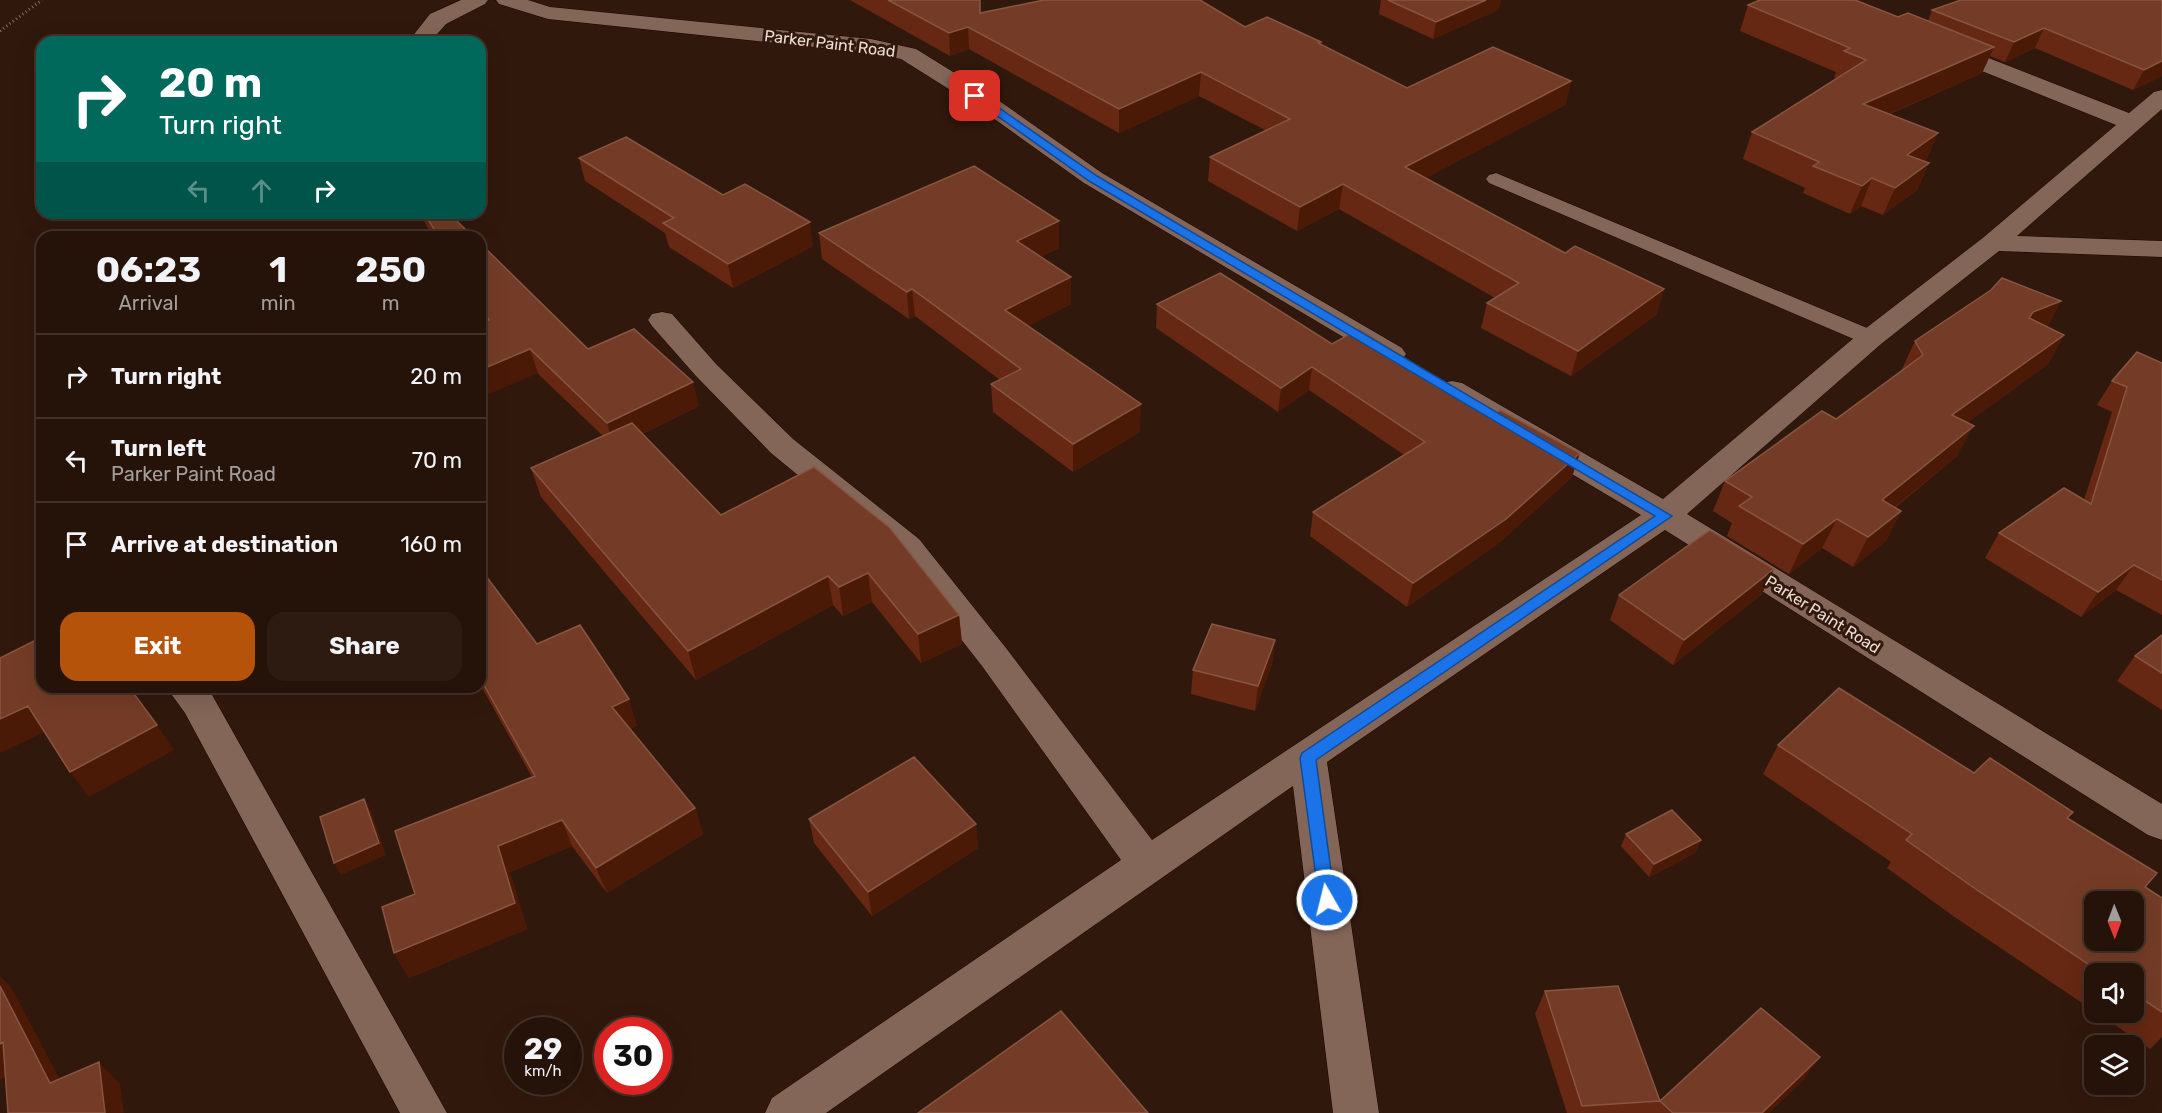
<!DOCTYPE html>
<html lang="en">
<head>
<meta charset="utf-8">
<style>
  :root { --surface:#251209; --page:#2d1b12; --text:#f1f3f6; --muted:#a39e9c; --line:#42322a; --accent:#b45309 }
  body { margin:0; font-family:Rubik,sans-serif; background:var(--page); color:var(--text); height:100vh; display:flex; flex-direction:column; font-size:22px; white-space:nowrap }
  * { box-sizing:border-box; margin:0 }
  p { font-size:20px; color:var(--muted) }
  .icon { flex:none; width:33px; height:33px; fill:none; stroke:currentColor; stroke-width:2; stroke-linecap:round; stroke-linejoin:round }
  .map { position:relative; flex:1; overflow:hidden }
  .panel { position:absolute; left:36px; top:231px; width:450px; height:462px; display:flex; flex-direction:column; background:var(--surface); border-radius:18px; box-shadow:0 6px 24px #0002,0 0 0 2px var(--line) }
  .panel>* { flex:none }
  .top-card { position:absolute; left:36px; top:36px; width:450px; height:183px; border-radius:18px; box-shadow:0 6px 24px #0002,0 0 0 2px var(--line); background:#00695c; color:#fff; overflow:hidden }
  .needle { width:39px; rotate:179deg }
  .controls { position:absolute; left:2084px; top:891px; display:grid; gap:12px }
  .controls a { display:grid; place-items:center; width:60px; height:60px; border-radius:12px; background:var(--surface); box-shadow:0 6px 24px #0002,0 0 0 2px var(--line); font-size:30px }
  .speed { position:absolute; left:504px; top:1017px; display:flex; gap:12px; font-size:30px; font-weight:700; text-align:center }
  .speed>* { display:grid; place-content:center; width:78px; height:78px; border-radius:50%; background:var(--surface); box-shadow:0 6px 24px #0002,0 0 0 2px var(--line); line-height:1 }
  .speed small { font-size:15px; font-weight:400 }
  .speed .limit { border:9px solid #d22; background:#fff; color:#111 }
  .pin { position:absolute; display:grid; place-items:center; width:51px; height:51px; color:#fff; margin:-26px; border-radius:12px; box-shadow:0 3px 9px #0006 }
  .me { position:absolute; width:66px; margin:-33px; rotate:352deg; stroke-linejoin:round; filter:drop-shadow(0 0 4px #0008) }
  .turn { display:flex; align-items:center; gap:21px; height:126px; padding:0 24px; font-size:27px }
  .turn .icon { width:78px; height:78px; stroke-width:2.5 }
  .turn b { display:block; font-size:42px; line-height:51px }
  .lanes { display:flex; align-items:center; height:57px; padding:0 24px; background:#0003; justify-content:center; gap:30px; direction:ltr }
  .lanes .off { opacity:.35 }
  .eta { display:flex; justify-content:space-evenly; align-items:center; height:102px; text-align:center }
  .eta b { font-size:36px; font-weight:700; line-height:42px }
  .action { display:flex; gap:12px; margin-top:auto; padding:12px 24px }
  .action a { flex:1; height:69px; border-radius:18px; background:var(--accent); color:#fff; font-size:24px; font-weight:700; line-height:69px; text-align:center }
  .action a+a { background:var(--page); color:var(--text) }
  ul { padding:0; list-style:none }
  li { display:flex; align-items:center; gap:18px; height:84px; padding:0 24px; border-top:2px solid var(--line) }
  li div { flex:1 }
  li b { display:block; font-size:22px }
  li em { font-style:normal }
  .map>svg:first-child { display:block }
</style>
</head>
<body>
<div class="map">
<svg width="2162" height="1113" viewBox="0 0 2162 1113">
  <rect width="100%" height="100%" fill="#31180c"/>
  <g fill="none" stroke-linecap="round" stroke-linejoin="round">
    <g stroke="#170300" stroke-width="1">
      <path id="service" d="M1496,173L1879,333L1883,338L1879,343H1863L1489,183L1486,179L1489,175Z"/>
    </g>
    <g stroke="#170300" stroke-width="1">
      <path id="minor" d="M461,0H488L485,4L446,24L430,42H408L430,14Z
        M496,0H528L550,7L871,39L916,49L995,98L1102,173L1402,348L1406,354L1402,360L1392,363L1382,360L1084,183L979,108L901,59L871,53L548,19L499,4Z
        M1945,41L2129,113L2154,92L2162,90V109L2017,236L2162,241V257L1999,251L1881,344L1687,514L2162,804V840L2148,835L1665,530L1327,762L1379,1113H1333L1293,786L826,1113H765L772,1098L1121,860L982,666L895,555L771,453L696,376L652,326L648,320L652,314L662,312L672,314L716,364L793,439L919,539L1006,648L1152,840L1641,515L1442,397L1437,390L1442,383L1452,381L1462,383L1663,499L1861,332L1984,237L2116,125L1937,53L1934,48L1937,43Z
        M166,687H205L211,693L447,1113H400L185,713Z"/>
    </g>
    <path stroke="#846f64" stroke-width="3" stroke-dasharray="1 3" stroke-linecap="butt" d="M0,31L42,0"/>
    <use href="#service" fill="#846658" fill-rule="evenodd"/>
    <use href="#minor" fill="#846658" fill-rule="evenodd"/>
  </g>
  <path fill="#662812" d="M850,0H980L981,13L1245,27L1321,42V45L1407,88L1571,81L1565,105L1425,178L1565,253L1664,289L1656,315L1571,376L1481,328L1487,303L1495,298L1339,209L1297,231L1208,181L1210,157L1265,130L1199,96L1119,133L969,49L950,56Z
    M1381,0H1501L1498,10L1433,39L1379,14Z
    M2162,0V76L2133,90L2035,48L2005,62L1990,56L1982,73L1890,114L1938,133L1926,160L1924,161L1929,163L1917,190L1883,215L1861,206L1850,214L1803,193L1805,188L1743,159L1752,132L1837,78L1834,77L1836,72L1740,31L1748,5L1898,17L1928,21L1932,10Z
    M579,158L723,195L813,246L733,288L669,247L665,233L585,181Z
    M421,213H449L473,237H433L425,223Z
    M819,233L1059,248L1040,257L1071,304L1028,326L1140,432L1073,472L993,412L991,384L1000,380L915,316L909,319L822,259Z
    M480,243L588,349L699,406L642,434L721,515L814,467L959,615L962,644L921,663L872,602L843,616L833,605L696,680L541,497L531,468L603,436L484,322L480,316Z
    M2061,301L2047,327L2064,335L2048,364L1967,423L1957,456L1895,508L1901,511L1886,541L1853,567L1822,548L1789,574L1727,536L1732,523L1713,511L1725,481L1836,419L1901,371L1915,341Z
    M1157,304L1332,344L1572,477L1499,543L1407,607L1310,536L1313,512L1404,455L1309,390L1278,412L1156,328Z
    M2162,363V615L2116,590L2081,617L1985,558L1999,533L2084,500L2112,412L2097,405L2112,381Z
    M480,568L537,644L637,725L630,729L695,808L703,834L607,893L572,846L510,872L527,929L409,978L394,953L415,894L532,777L480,684Z
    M1762,594L1673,665L1610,620L1619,595Z
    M2162,635V710L2117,681L2135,656Z
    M1275,640L1272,664L1255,711L1191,694L1193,670Z
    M1778,745L1974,773L2068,818L2145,887L2162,898V1037L2150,1049L2096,1012H2133V974H2094V1011L1956,918L1887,868L1891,862L1763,774Z
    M809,819L976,824L978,848L872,916L814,843Z
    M1626,834L1701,840L1695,853L1649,877L1621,846Z
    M1545,991L1660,1101L1804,1079L1769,1113H1567L1535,1014Z"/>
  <path fill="#4b1a07" d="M1486,0H1501L1498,10L1433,39L1436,22Z
    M968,27L969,49L950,56L949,33Z
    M2044,28L2035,48L2005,62L2014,42Z
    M1994,47L1982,73L1852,130L1863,104Z
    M2162,61V76L2133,90L2144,70Z
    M1201,72L1199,96L1119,133V109Z
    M1571,81L1565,105L1400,192L1405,167Z
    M1938,133L1926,160L1895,182L1907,155Z
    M1929,163L1917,190L1883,215L1895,188Z
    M1872,178L1861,206L1850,214L1862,186Z
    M1343,184L1339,209L1297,231L1300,207Z
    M1059,221V248L1017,268V241Z
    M810,222L813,246L733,288L728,264Z
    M1071,277V304L1006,338L1005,310Z
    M912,289L915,316L909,319L907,292Z
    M1664,289L1656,315L1571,376L1578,351Z
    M2061,301L2045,330L2029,318L2033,312Z
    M2064,335L2048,364L1937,445L1952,415Z
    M530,349L538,373L480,398V370Z
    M1312,367L1309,390L1278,412L1281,388Z
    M693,382L699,406L614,447L607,423Z
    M1141,404L1140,432L1073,472V444Z
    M1974,426L1957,456L1867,530L1882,500Z
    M1580,453L1572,477L1499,543L1407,607L1413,583Z
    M1901,511L1886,541L1853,567L1868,537Z
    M1837,519L1822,548L1789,574L1803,544Z
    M2134,565L2116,590L2081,617L2098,592Z
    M1774,569L1762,594L1673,665L1684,640Z
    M868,573L872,602L843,616L839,587Z
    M828,576L833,605L696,680L688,651Z
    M959,615L962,644L921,663L918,634Z
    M1275,640L1272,664L1255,711L1258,686Z
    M629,699L637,725L621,733L612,707Z
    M28,706L47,731L0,753V719Z
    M157,725L174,750L89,797L70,772Z
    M364,799L371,811L386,855L341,875L334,863Z
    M695,808L703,834L607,893L596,868Z
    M562,820L572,846L510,872L527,929L409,978L394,953L498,846Z
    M976,824L978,848L872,916L868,892Z
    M1701,840L1695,853L1649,877L1654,864Z
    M0,976L11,987L73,1104L50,1083L0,986Z
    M3,1042L26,1064L0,1080V1044Z
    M1820,1057L1804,1079L1769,1113H1762Z
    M99,1062L120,1084L124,1113H105Z"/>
  <path fill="#743c26" stroke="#875541" stroke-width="1.5" fill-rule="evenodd" d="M888,0H980V13L1044,0H1200L1245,27L1267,17L1321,42L1318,43L1407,88L1493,47L1571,81L1405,167L1565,253L1575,246L1664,289L1578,351L1487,303L1519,283L1343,184L1300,207L1210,157L1290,119L1201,72L1119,109L968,27L949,33Z
    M1388,0H1486L1436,22Z
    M1760,0H1855L1898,17L1908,13L1994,47L1863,104L1938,133L1907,155L1929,163L1895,188L1872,178L1862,186L1813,166L1819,162L1752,132L1866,60L1844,51L1850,48L1748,5Z
    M1961,0H2162V61L2144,70L2044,28L2014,42L1932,10Z
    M626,137L723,195L745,184L810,222L728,264L663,223L674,218L579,158Z
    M974,166L1059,221L1017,241L1071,277L1005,310L1141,404L1073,444L991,384L1021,369L912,289L907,292L819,233Z
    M424,213H449L473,237H439Z
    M480,243L588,349L634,329L693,382L607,423L530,349L480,370V324L489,320L480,305Z
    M1220,273L1332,344L1359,329L1494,415L1500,410L1580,453L1506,519L1413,583L1313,512L1425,442L1312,367L1281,388L1157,304Z
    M2002,278L2061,301L2033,312L2029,318L2064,335L1952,415L1974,426L1882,500L1901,511L1868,537L1837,519L1803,544L1739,506L1752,497L1725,481L1822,411L1836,419L1923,355L1915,341L1991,290Z
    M2137,352L2162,363V580L2134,565L2098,592L1999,533L2064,488L2091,504L2127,387L2112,381Z
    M632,423L721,515L814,467L890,528L959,615L918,634L868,573L839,587L828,576L688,651L531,468Z
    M1710,530L1774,569L1684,640L1619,595Z
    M480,568L537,644L580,625L629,699L612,707L695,808L596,868L562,820L498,846L515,903L394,953L382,907L415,894L395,831L535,776L480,678Z
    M1212,624L1275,640L1258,686L1193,670Z
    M2162,635V673L2135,656Z
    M42,637V687H129L157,725L70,772L28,706L0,719V658Z
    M1839,688L1974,773L1990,758L2073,812L2067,818L2157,873L2145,887L2162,898V1012L2133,993V974H2103L1977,890L1906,840L1912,834L1778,745ZM2094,902H2133V940H2094Z
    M914,757L976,824L868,892L809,819Z
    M364,799L379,843L334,863L320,817Z
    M1672,810L1701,840L1654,864L1626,834Z
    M0,986L50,1083L99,1062L105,1113H8L3,1042L0,1044Z
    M1618,986L1660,1101L1582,1106L1545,991Z
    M1761,1008L1820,1057L1762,1113H1673L1660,1101Z
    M1061,1011L1148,1113H918Z"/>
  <path fill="#1a73e8" stroke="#114b97" stroke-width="1.5" d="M972,94H979L1097,176L1672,516L1316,760L1335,900L1333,905L1327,907L1321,905L1319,900L1300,758L1302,753L1655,516L1089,181L972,98Z"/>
  <g text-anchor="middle" stroke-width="6" stroke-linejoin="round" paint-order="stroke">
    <g font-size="16" fill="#ecdbd3" stroke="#31180c">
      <text transform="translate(830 43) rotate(7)" y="6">Parker Paint Road</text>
      <text transform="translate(1823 614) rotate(32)" y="6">Parker Paint Road</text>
    </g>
  </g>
</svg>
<div class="controls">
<a><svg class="needle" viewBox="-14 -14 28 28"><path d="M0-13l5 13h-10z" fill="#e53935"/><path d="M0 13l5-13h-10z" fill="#a39e9c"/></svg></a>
<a><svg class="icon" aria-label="sound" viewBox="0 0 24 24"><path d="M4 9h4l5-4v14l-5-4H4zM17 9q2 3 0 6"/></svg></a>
<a><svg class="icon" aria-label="layers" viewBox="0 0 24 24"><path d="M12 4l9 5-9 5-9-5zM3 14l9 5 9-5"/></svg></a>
</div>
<div class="speed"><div>29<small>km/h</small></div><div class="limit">30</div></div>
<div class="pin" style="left:975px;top:96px;background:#d93025"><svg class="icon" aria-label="arrive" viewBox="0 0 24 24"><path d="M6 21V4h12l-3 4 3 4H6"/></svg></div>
<svg class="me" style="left:1327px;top:900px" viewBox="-20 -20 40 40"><circle r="17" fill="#1a73e8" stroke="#fff" stroke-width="3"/><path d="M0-11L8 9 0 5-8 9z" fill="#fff"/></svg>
<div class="top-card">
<div class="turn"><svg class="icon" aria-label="right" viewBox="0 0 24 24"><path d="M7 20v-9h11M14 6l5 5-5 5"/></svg><div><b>20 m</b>Turn right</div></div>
<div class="lanes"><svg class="icon off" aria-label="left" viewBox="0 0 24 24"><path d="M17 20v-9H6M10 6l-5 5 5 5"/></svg><svg class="icon off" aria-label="ahead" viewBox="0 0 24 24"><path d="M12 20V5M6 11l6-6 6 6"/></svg><svg class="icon" aria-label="right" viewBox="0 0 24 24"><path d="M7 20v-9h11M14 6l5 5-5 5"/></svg></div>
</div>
<section class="panel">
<div class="eta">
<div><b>06:23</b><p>Arrival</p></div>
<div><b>1</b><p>min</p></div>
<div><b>250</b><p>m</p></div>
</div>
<ul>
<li><svg class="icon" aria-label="right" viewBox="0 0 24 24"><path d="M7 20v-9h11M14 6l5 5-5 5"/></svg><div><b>Turn right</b></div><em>20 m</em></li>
<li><svg class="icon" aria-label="left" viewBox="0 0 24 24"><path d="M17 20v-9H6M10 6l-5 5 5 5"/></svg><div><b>Turn left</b><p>Parker Paint Road</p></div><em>70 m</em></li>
<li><svg class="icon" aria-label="arrive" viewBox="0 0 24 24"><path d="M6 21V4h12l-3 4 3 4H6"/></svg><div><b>Arrive at destination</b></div><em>160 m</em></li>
</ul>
<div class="action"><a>Exit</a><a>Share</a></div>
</section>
</div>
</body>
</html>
